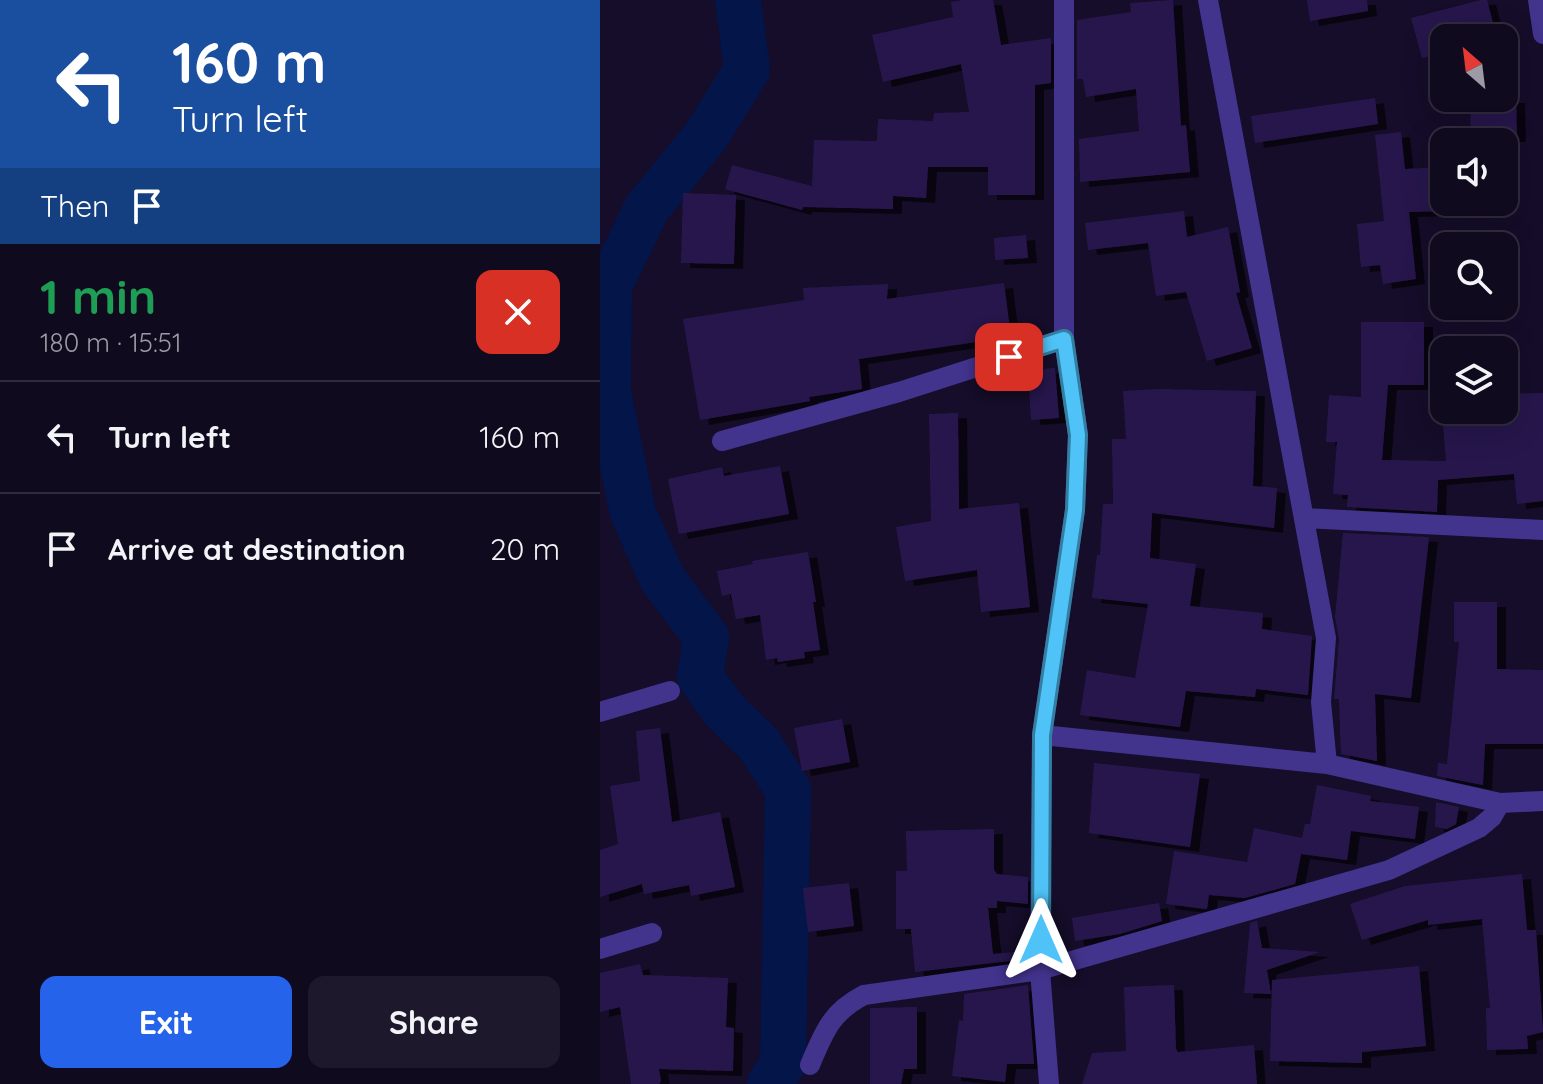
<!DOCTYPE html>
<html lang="en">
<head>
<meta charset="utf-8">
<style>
  :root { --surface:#100a1f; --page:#1e182c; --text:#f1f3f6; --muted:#9c9aa4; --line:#302b3d; --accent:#2563eb }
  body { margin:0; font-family:Quicksand,sans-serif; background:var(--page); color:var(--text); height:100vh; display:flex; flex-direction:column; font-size:30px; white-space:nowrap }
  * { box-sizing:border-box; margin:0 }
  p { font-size:26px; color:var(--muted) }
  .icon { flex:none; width:44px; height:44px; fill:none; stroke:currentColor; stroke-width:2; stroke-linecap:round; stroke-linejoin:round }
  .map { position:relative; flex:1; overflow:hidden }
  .side { display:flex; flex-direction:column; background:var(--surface); width:600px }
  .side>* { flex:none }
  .hud { background:#1a4fa0; color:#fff; overflow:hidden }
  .needle { width:52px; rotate:332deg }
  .fabs { position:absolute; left:830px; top:24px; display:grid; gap:16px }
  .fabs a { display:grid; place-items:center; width:88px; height:88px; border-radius:16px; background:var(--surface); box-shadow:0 8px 32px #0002,0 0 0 2px var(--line); font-size:40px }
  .pin { position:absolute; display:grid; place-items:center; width:68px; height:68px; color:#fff; margin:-34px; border-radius:16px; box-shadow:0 4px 12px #0006 }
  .me { position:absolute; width:88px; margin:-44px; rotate:0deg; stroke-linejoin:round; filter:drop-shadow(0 0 6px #0008) }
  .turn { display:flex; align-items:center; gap:28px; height:168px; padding:0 40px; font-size:36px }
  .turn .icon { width:104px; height:104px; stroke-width:2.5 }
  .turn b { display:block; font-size:56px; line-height:68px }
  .then { display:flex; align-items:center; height:76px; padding:0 40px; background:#0003; gap:16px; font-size:30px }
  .round { display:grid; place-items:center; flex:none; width:84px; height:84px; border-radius:16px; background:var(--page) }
  .overview { display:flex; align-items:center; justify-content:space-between; height:136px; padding:0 40px }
  h1 { font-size:48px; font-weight:700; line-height:60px; color:#1e9e55 }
  .primary-button { display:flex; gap:16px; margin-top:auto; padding:16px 40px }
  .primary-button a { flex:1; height:92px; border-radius:16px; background:var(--accent); color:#fff; font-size:32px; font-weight:700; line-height:92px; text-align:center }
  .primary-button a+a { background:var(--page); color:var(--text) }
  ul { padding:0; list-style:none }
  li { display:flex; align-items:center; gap:24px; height:112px; padding:0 40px; border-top:2px solid var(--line) }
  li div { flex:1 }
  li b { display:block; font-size:30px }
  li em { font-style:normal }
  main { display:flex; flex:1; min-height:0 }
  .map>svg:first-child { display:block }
</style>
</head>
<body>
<main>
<section class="side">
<div class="hud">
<div class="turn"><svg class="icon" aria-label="left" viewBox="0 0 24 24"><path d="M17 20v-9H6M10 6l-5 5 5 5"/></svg><div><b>160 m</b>Turn left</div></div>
<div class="then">Then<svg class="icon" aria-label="arrive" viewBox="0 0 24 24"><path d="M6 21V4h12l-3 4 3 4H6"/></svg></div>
</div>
<div class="overview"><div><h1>1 min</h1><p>180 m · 15:51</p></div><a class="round" style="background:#d93025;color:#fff"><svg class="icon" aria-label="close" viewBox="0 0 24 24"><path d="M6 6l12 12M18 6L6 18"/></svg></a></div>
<ul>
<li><svg class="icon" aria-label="left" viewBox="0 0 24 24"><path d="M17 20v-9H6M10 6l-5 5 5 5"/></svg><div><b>Turn left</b></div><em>160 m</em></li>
<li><svg class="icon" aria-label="arrive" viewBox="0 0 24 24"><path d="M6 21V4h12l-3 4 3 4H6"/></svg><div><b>Arrive at destination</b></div><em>20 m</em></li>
</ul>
<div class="primary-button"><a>Exit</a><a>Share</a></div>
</section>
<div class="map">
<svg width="943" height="1084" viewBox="0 0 943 1084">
  <defs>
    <filter id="shadow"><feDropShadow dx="9" dy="5" stdDeviation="0" flood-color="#0009"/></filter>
  </defs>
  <rect width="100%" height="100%" fill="#150d29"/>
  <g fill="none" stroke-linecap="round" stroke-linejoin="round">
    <path stroke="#04154a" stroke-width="46" d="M138,0L147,70L106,136L47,208L9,286L8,393L33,513L62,578L106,637L100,677L124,710L159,744L188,790L183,1063L170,1084"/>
  </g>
  <path fill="#28174c" filter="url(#shadow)" d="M363,0H393L401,45L451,38V83L435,85V195H388V167H328L326,198L293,196V209L203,207L202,210L125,189L132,165L212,186L214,140L277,141L278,119L333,121L334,113L369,112L361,64L283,82L272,35L353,17L351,2Z
    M573,0L581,126L586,125L590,172L480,182L479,139L539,131L536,89L486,97L483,79H477V20L531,12L530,3Z
    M707,0H767L768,11L710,21Z
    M881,0H887L897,38H844V52L822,58L811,18Z
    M775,98L778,124L655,143L651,116Z
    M870,98H916L917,137L871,138Z
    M801,132L805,169L844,167V211L809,212L816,279L783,284L780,265L761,267L757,224L784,221L775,135Z
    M83,193L136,195L134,264L81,263Z
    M584,211L587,237L628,227L640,292L636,293L652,348L607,361L586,292L556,296L548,243L488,250L485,223Z
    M426,235L428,258L395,260L394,238Z
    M404,283L411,337L259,359L262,389L209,397L210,401L100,420L83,319L204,300L203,288L288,284L287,299Z
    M761,322H824V385H788L782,460L846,461L842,410H909V394L943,393V501L917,504L914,474L838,480L837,512L747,507L748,495L733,494L737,442H726L729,395L761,397Z
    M455,368L459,418L431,420L428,370Z
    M558,389L656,391L653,486L677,488L674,528L552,513L550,558L596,564L590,606L663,613L662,629L712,636L708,695L656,689L655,697L586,691L580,727L480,715L487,670L535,678L548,604L492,598L497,555H500L503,504H513L512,439H526L523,391Z
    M358,413L359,509L419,503L430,607L381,612L377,570L305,581L296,527L331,521L329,414Z
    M180,466L189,514L79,534L68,479L122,467L124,476Z
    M743,533L829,537L811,698L775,694L777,761L741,754L739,699H734L739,639L735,617Z
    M208,552L216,602H213L220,650L204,652L205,658L178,662L177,658L166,660L160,615L136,619L131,594L122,596L117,571L153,564L152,561Z
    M854,602H897V669L943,670V744H885L883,785L837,776L838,763L847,764L859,642H854Z
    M242,719L250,762L202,771L194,728Z
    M60,728L72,822L120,812L135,887L91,896L89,885L44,894L42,884L0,897V850L18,844L10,786L40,781L36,731Z
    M494,763L600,774L590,847L489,833Z
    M717,785L771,796L770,801L819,807L815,839L751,831L747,860L701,854L695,884L645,898L609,895L607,909H605L566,904L574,851L647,862L654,828L702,838L705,824H710Z
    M836,802L859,807L856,824L847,829L835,827Z
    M394,829V870L397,874L428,877V904L397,901V908H388L393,954L426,951L427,959L315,972L311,929H296V871H307L306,831Z
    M922,874L927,930H936L943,1032L927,1036L928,1049L887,1050L886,1008H890L882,919L828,925V920L762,940L750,904L805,886Z
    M249,883L254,926L208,932L203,888Z
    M559,903L562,921L520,934L475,941L472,918Z
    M657,921L662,948L720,952L667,970L671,994L644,993L650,923Z
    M40,964L43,975L128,978L126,1027L134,1028L133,1071L59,1069L61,1081L59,1084H31L20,1007L0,1012V973Z
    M819,966L826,1046L762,1052V1063L670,1061L672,980Z
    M428,985L434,1064H407L405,1082L352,1076L359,1020L363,1021L364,994Z
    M574,985L576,1049L578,1052L654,1045L657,1084H482L492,1053L526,1051L524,987Z
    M317,1007V1069H304L301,1084H270V1008Z"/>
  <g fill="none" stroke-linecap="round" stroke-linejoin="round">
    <path stroke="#42338d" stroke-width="20" d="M608,0L726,638L721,702L727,764
      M938,0L943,34
      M122,441L299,392L464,339
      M704,518L943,530
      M0,712L70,691
      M442,735L727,764L900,803L943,801
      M0,949L52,933
      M210,1065C224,1032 231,1012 264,995L440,970L789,870L879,828L892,817L900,803
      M449,1084L440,970L442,735L475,510L478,435L464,339V0"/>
  </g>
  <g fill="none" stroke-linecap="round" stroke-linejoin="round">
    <g stroke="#337fa1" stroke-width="20">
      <path id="route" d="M409,357L464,339L478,435L475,510L442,735L441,940"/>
    </g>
    <use href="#route" stroke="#4fc3f7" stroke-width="14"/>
  </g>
</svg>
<div class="fabs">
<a><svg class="needle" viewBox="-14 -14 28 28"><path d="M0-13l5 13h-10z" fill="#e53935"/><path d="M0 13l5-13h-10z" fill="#9c9aa4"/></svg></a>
<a><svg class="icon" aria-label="sound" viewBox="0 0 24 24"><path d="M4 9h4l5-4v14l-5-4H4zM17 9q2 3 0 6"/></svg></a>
<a><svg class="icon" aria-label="search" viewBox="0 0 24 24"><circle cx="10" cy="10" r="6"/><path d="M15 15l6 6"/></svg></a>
<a><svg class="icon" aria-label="layers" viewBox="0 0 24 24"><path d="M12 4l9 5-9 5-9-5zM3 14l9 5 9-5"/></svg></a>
</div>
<div class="pin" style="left:409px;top:357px;background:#d93025"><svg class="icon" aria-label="arrive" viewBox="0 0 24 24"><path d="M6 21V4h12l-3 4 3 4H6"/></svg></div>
<svg class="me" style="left:441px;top:940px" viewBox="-20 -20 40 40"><path d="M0-17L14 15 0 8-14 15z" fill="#4fc3f7" stroke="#fff" stroke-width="4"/></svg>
</div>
</main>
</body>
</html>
